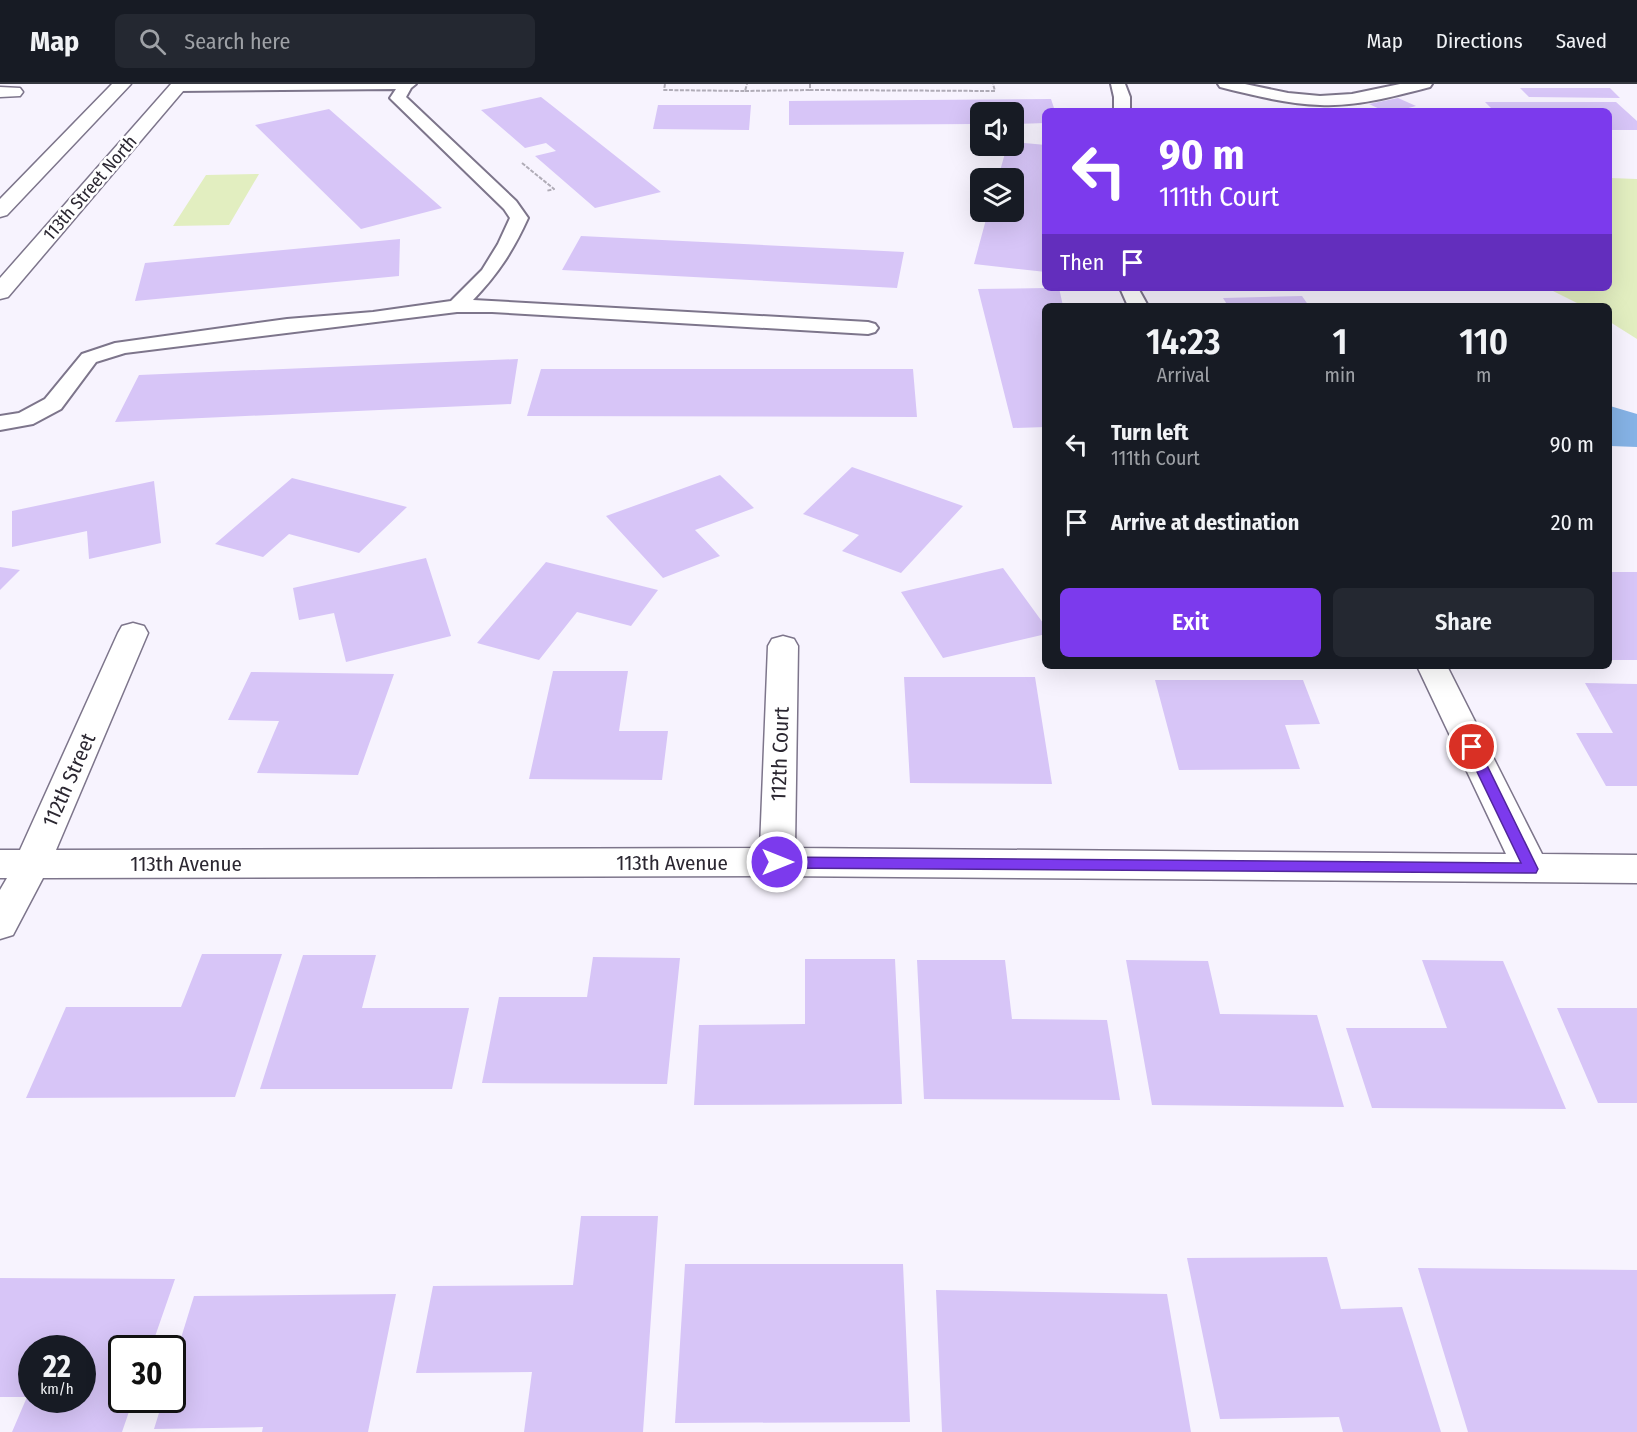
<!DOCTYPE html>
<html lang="en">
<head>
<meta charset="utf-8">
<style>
  :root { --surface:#171b24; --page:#242831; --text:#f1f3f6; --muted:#9ea1a6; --line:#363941; --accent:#7c3aed }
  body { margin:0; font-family:"Fira Sans Condensed",sans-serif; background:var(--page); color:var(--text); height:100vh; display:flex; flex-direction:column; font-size:22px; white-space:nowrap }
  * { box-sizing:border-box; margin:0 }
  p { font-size:20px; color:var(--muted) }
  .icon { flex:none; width:33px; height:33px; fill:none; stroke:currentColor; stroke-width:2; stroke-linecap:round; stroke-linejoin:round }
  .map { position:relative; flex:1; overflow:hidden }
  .drawer { position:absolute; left:1042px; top:219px; width:570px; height:366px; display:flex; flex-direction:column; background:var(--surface); border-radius:9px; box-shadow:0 6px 24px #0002 }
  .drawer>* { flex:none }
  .top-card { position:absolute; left:1042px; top:24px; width:570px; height:183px; border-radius:9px; box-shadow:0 6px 24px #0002; background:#7c3aed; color:#fff; overflow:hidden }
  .tools { position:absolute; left:970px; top:18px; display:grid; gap:12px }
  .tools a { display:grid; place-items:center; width:54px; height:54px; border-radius:9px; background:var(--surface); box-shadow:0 6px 24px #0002; font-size:30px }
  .speed { position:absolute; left:18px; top:1251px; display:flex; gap:12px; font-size:30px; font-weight:700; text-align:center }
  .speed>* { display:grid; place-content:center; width:78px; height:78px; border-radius:50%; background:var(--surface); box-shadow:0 6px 24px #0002; line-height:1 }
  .speed small { font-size:15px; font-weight:400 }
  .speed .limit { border:3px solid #111; border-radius:9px; background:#fff; color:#111 }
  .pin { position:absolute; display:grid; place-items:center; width:51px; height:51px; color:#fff; margin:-26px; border:3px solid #fff; border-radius:50%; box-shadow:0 2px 6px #0007 }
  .me { position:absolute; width:66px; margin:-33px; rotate:90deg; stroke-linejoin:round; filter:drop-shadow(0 0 4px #0008) }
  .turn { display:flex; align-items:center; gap:21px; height:126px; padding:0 18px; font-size:27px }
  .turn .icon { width:78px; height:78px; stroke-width:2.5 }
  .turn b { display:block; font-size:42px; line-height:51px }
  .then { display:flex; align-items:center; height:57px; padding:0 18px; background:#0003; gap:12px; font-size:22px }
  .eta { display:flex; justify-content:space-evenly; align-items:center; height:102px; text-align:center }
  .eta b { font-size:36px; font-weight:600; line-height:42px }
  .cta { display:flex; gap:12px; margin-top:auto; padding:12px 18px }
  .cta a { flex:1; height:69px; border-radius:9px; background:var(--accent); color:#fff; font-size:24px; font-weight:600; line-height:69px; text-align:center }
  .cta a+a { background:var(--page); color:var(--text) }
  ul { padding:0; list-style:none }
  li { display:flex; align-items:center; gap:18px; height:78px; padding:0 18px }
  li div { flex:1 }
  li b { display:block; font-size:22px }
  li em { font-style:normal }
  header { display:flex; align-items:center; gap:36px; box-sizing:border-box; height:84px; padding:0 30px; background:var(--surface); border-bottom:2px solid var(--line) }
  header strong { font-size:28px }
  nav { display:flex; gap:33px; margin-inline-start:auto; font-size:21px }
  .search { width:420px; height:54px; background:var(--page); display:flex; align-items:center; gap:15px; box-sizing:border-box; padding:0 21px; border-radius:9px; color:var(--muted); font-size:22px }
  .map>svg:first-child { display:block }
</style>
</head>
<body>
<header>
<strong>Map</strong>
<div class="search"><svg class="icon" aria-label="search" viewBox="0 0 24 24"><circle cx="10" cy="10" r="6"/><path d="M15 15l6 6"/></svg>Search here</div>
<nav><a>Map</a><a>Directions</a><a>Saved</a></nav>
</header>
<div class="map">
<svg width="1637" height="1348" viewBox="0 0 1637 1348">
  <rect width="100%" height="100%" fill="#f7f3fe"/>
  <path fill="#e2eec0" d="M259,90L229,141L173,142L206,91Z
    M1610,94L1637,95V255L1610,238V222H1583L1547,204H1610Z"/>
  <path fill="#85b2e5" d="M1610,322L1637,330V363L1610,362Z"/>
  <path fill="#d7c5f7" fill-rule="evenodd" d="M1520,4H1610L1620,14L1529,13Z
    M541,13L550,20L661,108L595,124L535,72L556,67L546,59L525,64L481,26Z
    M1398,14L1416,22L1397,27H1384L1369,20Z
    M1051,15L1055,27H1046V39L1014,40V28H981V40L789,41V17Z
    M1485,18H1616L1637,37V46H1610V27H1494Z
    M658,21H751L749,46L653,45Z
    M329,25L442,124L361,145L255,41Z
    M1014,58L1046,61V188L974,180L988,128H1014V94H998L1007,62H1014Z
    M581,152L904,168L897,204L562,186Z
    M400,155L399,192L135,217L145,179Z
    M1047,204H1059L1063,222H1046V343L1013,344L978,205Z
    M1302,212L1309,222H1228L1223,214Z
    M518,275L511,320L115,338L139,291Z
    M541,285H913L917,333L527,332Z
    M852,383L963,422L901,489L842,467L859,451L803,430Z
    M720,391L754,424L695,446L720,472L663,494L606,432Z
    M292,394L407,423L359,469L289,450L263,473L215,460Z
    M154,397L161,459L89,475L87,447L12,463V427Z
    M426,474L451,552L346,578L334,529L299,536L293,504Z
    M546,478L658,506L631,542L577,528L539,576L477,559Z
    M0,483L20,486L0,506Z
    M1003,484L1046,543V550L943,574L901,508Z
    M1610,488H1637V576H1610Z
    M553,587H628L619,647H668L662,696L529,695Z
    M251,588L394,590L358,691L257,689L279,637L228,636Z
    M904,593H1035L1052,700L910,699Z
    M1155,596H1303L1320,640L1285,641L1300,685L1179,686Z
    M1585,599L1637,600V702H1606L1576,649H1613Z
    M202,870H282L235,1013L26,1014L66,923H181Z
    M303,871H376L362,924H469L452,1005H260Z
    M593,873L680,874L667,1000L482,999L499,913H587Z
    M805,875H895L902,1020L694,1021L699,941L805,940Z
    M917,876H1005L1012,935L1107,936L1120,1016L924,1015Z
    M1126,876L1208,877L1220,930L1317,931L1344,1023L1152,1021Z
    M1422,876L1503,877L1566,1025L1372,1024L1346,944H1447Z
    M1557,924H1637V1019H1598Z
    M581,1132H658L643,1348H524L532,1288L416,1289L433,1202L573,1201Z
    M1327,1173L1341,1225L1402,1223L1441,1348H1343L1339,1333L1220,1335L1187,1174Z
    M685,1180H903L910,1338L675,1339Z
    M1418,1184L1637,1186V1348H1468Z
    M0,1194L175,1195L151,1264H122V1316H133L122,1348H12L27,1313H0ZM32,1264H82V1316H32Z
    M936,1206L1167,1210L1191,1348H942Z
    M396,1210L368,1348H262L263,1343L154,1345L163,1316H172V1283L194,1212Z"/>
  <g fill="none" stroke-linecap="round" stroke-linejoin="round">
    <g stroke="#7d758b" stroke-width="4">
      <path id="service" d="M173,0H416L411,4L406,13L516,117L528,134C513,167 498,190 473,216L868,238L875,240L878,244L875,248L868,250L492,228H457L125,269L96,278L61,325L33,340L0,346V332L19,329L45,315L82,270L115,259L287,235L373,228L451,217L482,186L498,160L510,134L504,125L393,17L390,14L396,5L178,7L173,6L171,3Z
        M1111,0H1125L1130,13V27H1114V13Z
        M1218,0H1245L1288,9L1320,12L1352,10L1400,0H1432L1430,3C1395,12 1356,23 1320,21C1287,20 1252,11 1220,3Z
        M1120,204H1138L1148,222H1128Z"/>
    </g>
    <g stroke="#7d758b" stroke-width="3">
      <path id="minor" d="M0,3L20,4L23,8L20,12L0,13Z
        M133,539L144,542L148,549L56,766L760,764L768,562L772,555L783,552L794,555L798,562L795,764L1506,770L1417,582H1447L1542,770L1637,771V799L777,792L43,794L13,851L0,855V806L7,794H0V766H20L118,549L122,542Z"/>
    </g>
    <g stroke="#7d758b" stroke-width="3">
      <path id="secondary" d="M112,0H131L7,131L0,133V115Z
        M171,0H189L8,213L0,215V194Z"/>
    </g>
    <path stroke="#b0acb7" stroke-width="2" stroke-dasharray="4 1.5" stroke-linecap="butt" d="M665,0L664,6L745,7L747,0
      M810,0V6L995,7L993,0
      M745,7L810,6
      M522,79L554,105L546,107"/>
    <use href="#service" fill="#fff" fill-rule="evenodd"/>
    <use href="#minor" fill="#fff" fill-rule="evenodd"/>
    <use href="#secondary" fill="#fff" fill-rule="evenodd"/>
  </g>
  <path fill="#7c3aed" stroke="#51269a" stroke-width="1.5" d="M1472,658L1478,663L1538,785L1536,789L777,784L772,783L770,778L772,774L777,773L1521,779L1465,663Z"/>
  <g text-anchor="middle" stroke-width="5" stroke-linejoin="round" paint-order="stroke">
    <g font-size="18" fill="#2b2731" stroke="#fff">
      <text transform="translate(90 104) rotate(-49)" y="6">113th Street North</text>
    </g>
    <g font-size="21" fill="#2b2731" stroke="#fff">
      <text transform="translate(780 670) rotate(-88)" y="7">112th Court</text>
      <text transform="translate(69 696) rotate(-66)" y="7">112th Street</text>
      <text x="672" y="786">113th Avenue</text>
      <text x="186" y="787">113th Avenue</text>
    </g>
  </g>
</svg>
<div class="tools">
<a><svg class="icon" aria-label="sound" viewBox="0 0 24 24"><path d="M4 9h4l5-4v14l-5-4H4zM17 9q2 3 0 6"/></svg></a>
<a><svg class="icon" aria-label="layers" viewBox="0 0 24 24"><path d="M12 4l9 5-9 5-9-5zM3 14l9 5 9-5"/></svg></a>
</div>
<div class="speed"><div>22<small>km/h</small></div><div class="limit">30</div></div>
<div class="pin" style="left:1472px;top:663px;background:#d93025"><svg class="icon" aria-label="arrive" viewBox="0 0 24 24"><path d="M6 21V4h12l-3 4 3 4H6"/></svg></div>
<svg class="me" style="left:777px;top:778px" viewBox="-20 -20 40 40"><circle r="17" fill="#7c3aed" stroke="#fff" stroke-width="3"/><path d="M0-11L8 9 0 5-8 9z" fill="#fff"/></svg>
<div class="top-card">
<div class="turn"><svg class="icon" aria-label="left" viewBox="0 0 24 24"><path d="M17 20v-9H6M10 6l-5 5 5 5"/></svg><div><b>90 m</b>111th Court</div></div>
<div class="then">Then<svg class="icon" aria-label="arrive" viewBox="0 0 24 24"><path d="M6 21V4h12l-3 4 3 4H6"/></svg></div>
</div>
<section class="drawer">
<div class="eta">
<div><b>14:23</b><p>Arrival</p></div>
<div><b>1</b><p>min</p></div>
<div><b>110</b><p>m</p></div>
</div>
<ul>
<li><svg class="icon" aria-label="left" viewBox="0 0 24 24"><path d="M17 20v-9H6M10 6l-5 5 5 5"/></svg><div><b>Turn left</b><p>111th Court</p></div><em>90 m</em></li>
<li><svg class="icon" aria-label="arrive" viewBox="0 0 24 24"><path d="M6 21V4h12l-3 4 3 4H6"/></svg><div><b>Arrive at destination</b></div><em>20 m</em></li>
</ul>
<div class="cta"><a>Exit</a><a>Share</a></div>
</section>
</div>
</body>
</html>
